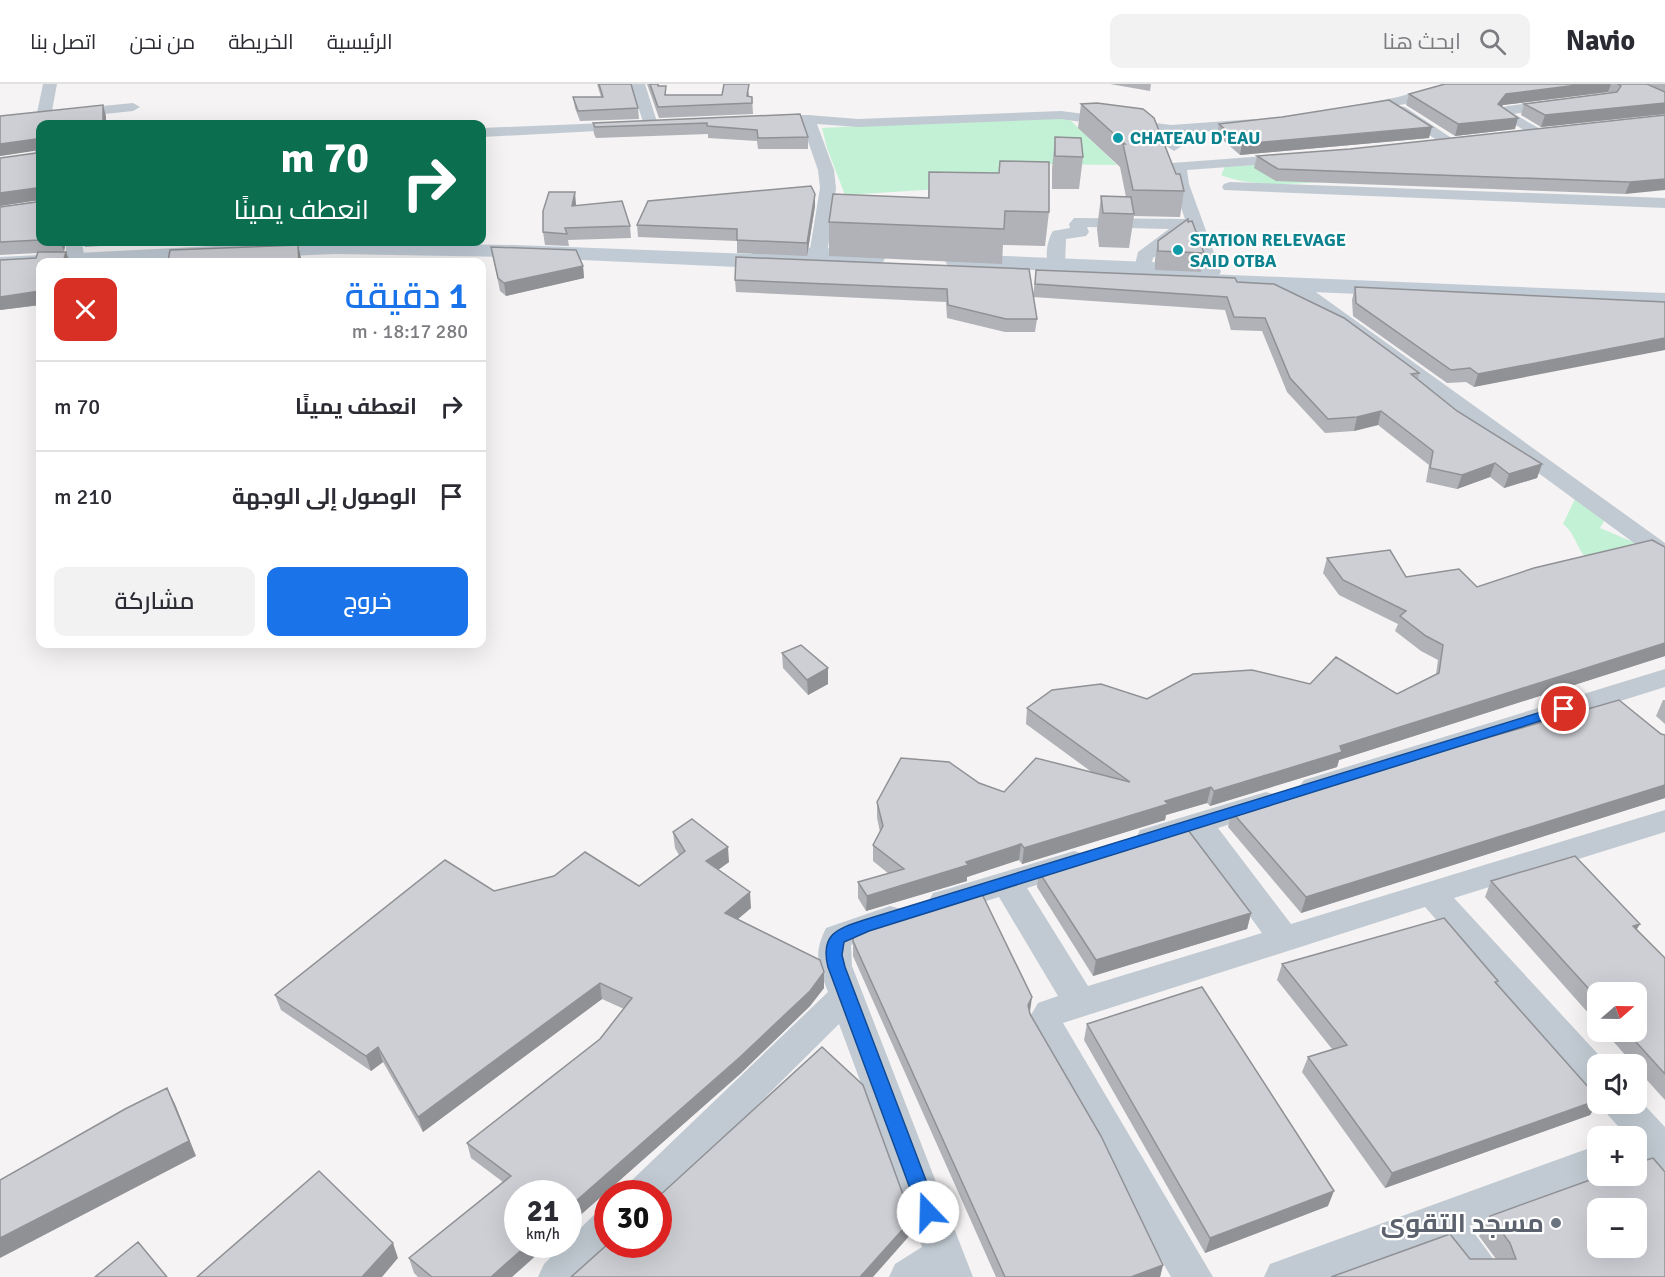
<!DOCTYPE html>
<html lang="ar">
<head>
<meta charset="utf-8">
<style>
  :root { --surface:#fff; --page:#f2f2f3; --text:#2b2b33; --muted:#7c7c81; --line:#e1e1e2; --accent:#1a73e8 }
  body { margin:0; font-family:Signika,Cairo,sans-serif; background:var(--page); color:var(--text); direction:rtl; height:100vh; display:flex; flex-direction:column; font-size:22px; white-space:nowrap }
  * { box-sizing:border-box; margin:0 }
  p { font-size:20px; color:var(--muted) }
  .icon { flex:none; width:33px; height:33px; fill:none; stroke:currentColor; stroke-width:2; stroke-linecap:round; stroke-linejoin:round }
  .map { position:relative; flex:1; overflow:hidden; direction:ltr }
  .details { position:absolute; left:36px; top:174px; width:450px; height:390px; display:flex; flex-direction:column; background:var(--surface); border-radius:12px; box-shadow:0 6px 24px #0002; direction:rtl }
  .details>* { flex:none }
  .banner { position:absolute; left:36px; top:36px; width:450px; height:126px; border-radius:12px; box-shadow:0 6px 24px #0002; direction:rtl; background:#0b6e4f; color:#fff; overflow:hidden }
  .needle { width:39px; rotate:70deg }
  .controls { position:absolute; left:1587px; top:898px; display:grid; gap:12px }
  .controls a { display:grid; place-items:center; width:60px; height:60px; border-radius:12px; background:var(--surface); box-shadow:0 6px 24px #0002; font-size:30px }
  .speed { position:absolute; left:504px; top:1096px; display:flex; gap:12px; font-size:30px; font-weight:700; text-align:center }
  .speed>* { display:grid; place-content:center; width:78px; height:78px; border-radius:50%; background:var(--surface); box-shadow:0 6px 24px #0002; line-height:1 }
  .speed small { font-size:15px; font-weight:400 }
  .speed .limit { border:9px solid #d22; background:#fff; color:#111 }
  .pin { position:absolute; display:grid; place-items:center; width:51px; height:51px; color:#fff; margin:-26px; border:3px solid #fff; border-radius:50%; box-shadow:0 2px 6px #0007 }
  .me { position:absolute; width:66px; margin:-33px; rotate:339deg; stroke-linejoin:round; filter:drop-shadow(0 0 4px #0008) }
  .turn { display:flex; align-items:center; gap:21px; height:126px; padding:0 18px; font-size:27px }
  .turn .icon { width:78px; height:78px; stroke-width:2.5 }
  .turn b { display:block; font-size:42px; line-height:51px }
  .round { display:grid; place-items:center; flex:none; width:63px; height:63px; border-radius:12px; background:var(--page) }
  .summary { display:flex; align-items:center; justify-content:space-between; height:102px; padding:0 18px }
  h1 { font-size:36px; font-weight:600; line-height:45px; color:var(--accent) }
  .primary-button { display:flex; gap:12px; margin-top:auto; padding:12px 18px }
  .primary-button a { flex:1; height:69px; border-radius:12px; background:var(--accent); color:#fff; font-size:24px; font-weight:600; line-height:69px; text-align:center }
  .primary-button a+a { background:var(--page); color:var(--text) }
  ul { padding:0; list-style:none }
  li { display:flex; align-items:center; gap:18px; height:90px; padding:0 18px; border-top:2px solid var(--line) }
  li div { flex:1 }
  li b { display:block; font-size:22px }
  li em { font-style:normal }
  header { display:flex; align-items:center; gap:36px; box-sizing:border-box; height:84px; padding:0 30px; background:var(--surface); border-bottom:2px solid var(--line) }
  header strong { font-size:28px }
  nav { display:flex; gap:33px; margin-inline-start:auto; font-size:21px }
  .search { width:420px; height:54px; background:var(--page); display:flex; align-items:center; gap:15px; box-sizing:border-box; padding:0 21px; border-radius:12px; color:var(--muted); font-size:22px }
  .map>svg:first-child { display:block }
</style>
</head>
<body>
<header>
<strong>Navio</strong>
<div class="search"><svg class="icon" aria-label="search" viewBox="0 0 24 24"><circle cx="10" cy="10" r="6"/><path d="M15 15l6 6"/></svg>ابحث هنا</div>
<nav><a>الرئيسية</a><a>الخريطة</a><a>من نحن</a><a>اتصل بنا</a></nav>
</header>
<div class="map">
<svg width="1665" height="1193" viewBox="0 0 1665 1193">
  <rect width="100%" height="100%" fill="#f5f3f3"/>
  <path fill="#c3f1d5" d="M1060,32L1067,33L1117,81L1035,80V99L845,111L827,64L822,44Z
    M1304,77L1336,97C1299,99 1256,105 1221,91L1225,83Z
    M1575,415L1604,437L1600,444L1633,458L1636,465L1589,476C1576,466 1577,451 1563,440Z"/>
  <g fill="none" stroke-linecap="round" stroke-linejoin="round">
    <path fill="#c1cad2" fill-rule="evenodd" d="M43,0H57L52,27L133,19L140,23L133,27L0,41V33L37,29Z
      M631,0H645L658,41L656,44H646L644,41Z
      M1444,0H1466L1464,3L1405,20L1358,29L1351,25L1353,22L1398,13Z
      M1559,15L1566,19L1564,22L1514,30L1544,47L1547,50L1539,55L1497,30L1503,23L1508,22Z
      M1400,22L1405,23L1459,59L1456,62H1446L1395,29L1393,26Z
      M1061,27L1171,41L1255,35L1262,39L1255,43L1179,50L1182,62L1174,67L1166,62L1164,50L1061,35L858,43L817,40L834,86L836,104L827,171L824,175H812L809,171L820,104L818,86L802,40H764L757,36L764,32L808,31L858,35Z
      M630,38L635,39L637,42L635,45L482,53V44Z
      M1291,70L1297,72L1299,75L1297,78L1187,86L1189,100L1221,188L1218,192H1206L1203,188L1189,146L1153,174L1149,189H1137L1134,185L1138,168L1169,145L1087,143L1089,148L1086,152L1066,155L1065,181L1062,185H1050C1044,175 1047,156 1053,147L1070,144L1069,140L1074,134L1185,135L1173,100L1170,82L1172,79Z
      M1230,98L1665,114V124L1224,106L1222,103L1224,100Z
      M66,158H82L84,171L81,175H69L66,171Z
      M1292,194L1299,196L1665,459V477L1656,475L1285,204L1283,200L1285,196Z
      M1665,585V603L1314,713L1304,710L1299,703L1304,696Z
      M1266,708L1276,711L1281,718L1276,725L1218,744L1291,840L1665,726V748L1454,814L1608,981H1598V1009L1585,1005L1425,823L1063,939L1213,1193H1171L1030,944L1028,936L1038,919L1058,912L999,813L944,830L933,827L928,818L933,809L944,806L1074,767L1085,770L1089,778L1085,786L1027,804L1088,902L1262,849L1192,752L1151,765L1140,762L1136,754L1140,746Z
      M890,822L901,825L906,834L901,843L851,861L852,882L973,1193H889L895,1180L922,1163L839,940L658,1120V1110H624L630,1098L828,908C818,882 813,870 826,844Z
      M1636,1012L1665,1043V1086L1652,1081L1636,1063V1053H1628L1608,1031L1603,1020H1636Z
      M1598,1061V1092H1603L1469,1142L1497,1180L1503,1193H1459L1433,1156L1334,1193H1264L1270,1180Z
      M608,1126V1161H617L586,1193H538L544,1180L563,1161H568V1156L594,1131Z"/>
    <path fill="#c1cbd6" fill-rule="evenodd" d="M335,158L516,161L752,170L754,164L762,162L875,166L883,168L886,173L883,178L875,180L790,176L788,183L780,185L516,173L335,170L145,178H40V184L0,187V173L253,160Z
      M956,170L1199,180L1207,182L1210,187L1208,190L1665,209V223L1195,203L1187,201L1184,196L1186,193L948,182L945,177L948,172Z"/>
  </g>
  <path fill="#b0b2b7" d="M597,0H631L638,24L639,35L580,37L575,24L573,13H601Z
    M647,0H659V2L667,11H722L749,8V12L752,13L753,30L659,34Z
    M1110,0H1151L1150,7Z
    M1445,0H1647L1659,6L1649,0H1665V30L1541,43L1521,31L1524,20L1610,9L1608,8L1503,21L1502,22L1515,45L1455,52L1406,21L1409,10Z
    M1081,20L1176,90L1184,107L1180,133L1134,132L1129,164L1099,163L1097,145L1101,112L1126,113L1120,83L1078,44Z
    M800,30L808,53V65H758L757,57L708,54V50L596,54L594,50L593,39Z
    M1665,31L1625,110L1276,97L1254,84L1257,72L1350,65Z
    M0,32H106L40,40V158H66L64,167L40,221L0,226V176L36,174L37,169L0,171V123L36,118V116L0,122V74L36,69L37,66L0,72Z
    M1219,40L1429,54L1240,71L1217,51Z
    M1055,53L1083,73L1079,105H1052V85Z
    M929,88L1049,128L1045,162L1003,161L1002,180L829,172V138L928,114Z
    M576,121L630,142L631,154L568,156L569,162L545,161L543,148Z
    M815,122L807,172L737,169V157L638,153L637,141Z
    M1188,138L1204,169L1201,188L1155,186V175L1158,157Z
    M83,158H163L85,163Z
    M176,158H291L177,162Z
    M491,163L583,182L584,194L506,212L500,207Z
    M1029,185L1037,235L1035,248H1005L947,234L946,218L736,208L735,196Z
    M1036,186L1237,198L1419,289L1418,295L1457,327L1542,380L1537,394L1504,404L1490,393L1457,405L1426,398L1429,381L1378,341L1354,347L1325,349L1287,308L1262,247L1231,246L1225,226L1033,213Z
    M1355,203L1665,218L1474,303L1466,298L1447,299L1353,232L1352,216Z
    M1665,463V572L1339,676L1337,683L1210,722L1207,719L1166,731L1165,736L1022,780L1019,776L967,793V797L866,827L858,814V798L889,790L873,777V761L880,748L877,734V718L979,699L1004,708L1093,689L1026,640L1027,624L1310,600L1397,610L1436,590L1438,576L1421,567L1395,547L1398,540L1339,511L1323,489L1327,474L1406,493L1477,503Z
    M782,569L828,584V600L808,611L783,584Z
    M1663,616H1665V640L1656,632Z
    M1661,650L1665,651V714L1301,829L1228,743L1232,728L1350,693Z
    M673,748L729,778L718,786L751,824L738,835L824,888V904L810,922L740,990L568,1142V1110L512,1193H418L414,1189L409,1174L503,1098L471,1074L467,1059L600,955L624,925L602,915L423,1048L383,978L371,987L281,926L275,911L494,807L639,802L679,771L675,764Z
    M1039,788L1251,829L1247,845L1093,892L1037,803Z
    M1491,797L1636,846L1665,874V1016L1636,984V981H1634L1605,948H1636L1598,909V940L1485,813Z
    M853,847L1030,928L1163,1181L1160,1193H996L853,872Z
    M1282,880L1498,897L1497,900L1598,1014V1018L1590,1031L1385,1104L1302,988L1308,973L1332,965L1277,896Z
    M1087,940L1328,1122L1205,1169L1084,956Z
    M1490,1132L1665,1193L1470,1175H1496L1479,1152Z"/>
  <path fill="#909195" d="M1585,0H1611L1608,8L1503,21L1495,31L1498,20L1506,10Z
    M1665,19V30L1541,43L1545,31Z
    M103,21L106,32V40H103Z
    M1518,34L1515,45L1455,52L1458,40Z
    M1432,43L1429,54L1240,71L1242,60Z
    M36,55L40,66L0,72V60Z
    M1665,95V106L1625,110L1630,98Z
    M36,104L40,116L0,122V109Z
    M575,108L576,120L574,134L572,122Z
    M815,110V122L807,172V159Z
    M60,158H66L64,167Z
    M298,161L301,174V178H299Z
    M66,168L70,178H63Z
    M583,182L584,194L506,212L504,199Z
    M40,207V221L0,226V213Z
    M1665,254V266L1474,303L1478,290Z
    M1381,327L1378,341L1354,347L1357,333Z
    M1495,379L1490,393L1457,405L1462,391Z
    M1542,380L1537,394L1504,404L1509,390Z
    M1665,559V572L1339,676L1337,683L1210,722L1214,707L1340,662Z
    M828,584V600L808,611L807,596Z
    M1665,701V714L1301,829L1306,813Z
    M1211,703L1207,719L1166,731L1165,736L1022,780L1024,764L1165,717Z
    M1021,760L1019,776L967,793V797L866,827L867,812L966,778Z
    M728,763L729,778L708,793L706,777Z
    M750,808L751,824L726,845L725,829Z
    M1251,829L1247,845L1093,892L1096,876Z
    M1640,840L1631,855L1633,842Z
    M824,888V904L810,922L740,990L568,1142V1124Z
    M600,899L602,915L423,1048L418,1033Z
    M1032,913L1030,928L1028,921Z
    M378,963L383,978L371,987L366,972Z
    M167,1004L175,1020L196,1072L0,1174V1154Z
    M1598,1016V1018L1590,1031L1385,1104L1392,1089Z
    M1334,1107L1328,1122L1205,1169L1210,1154Z
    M912,1135L911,1150L873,1193H860Z
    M393,1159L398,1174L382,1193H362Z
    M527,1161H548L512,1193H491Z
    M1163,1181L1160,1193H1131Z"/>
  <path fill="#cdcfd5" stroke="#909195" stroke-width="1.5" fill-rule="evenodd" d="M599,0H631L638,24L578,27L573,13H603Z
    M650,0H658V2H666L665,11H722L724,0H749L747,12L752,13V19L658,23Z
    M1445,0H1585L1506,10L1498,20L1518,34L1458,40L1409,10Z
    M1618,0H1647L1665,8V19L1545,31L1524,20L1617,8L1621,2Z
    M1389,16L1432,43L1242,60L1219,40L1282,33Z
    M1097,19L1143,25L1154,34L1176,90H1180L1184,107L1133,106L1123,60H1125L1081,20Z
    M103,21V40H40V156L0,158V123L36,118L38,106L36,104L0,109V74L36,69L38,57L36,55L0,60V32Z
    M800,30L808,53L758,54L757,46L707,42V39L595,43L593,39Z
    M1665,31V95L1630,98L1278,85L1257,72L1350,65Z
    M1055,53L1081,54L1083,73L1055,72Z
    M1000,77L1049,78V128L1005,127L1004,145L829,138L833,110L929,114V88L999,89Z
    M811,102L815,110L807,159L737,156V145L637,141L648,117Z
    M549,108H575L572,122L622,117L630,142L565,144L567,150L543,148V127Z
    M1101,112L1131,113L1134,130L1103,129Z
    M1188,135V138L1192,137L1204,169L1158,167V157Z
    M298,161L299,178H166L168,177L170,166Z
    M491,163L576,166L583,182L504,199L498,194Z
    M38,168H66L63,178H40V207L0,213V176L36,174Z
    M736,173L1029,185L1037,235H1006L948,221L947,205L735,196Z
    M1036,186L1235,194L1237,198L1274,200L1344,234L1419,289L1411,290L1457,327L1542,380L1509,390L1495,379L1462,391L1430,384L1433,367L1381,327L1357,333L1328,335L1290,294L1265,234L1234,233L1227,213L1035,200Z
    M1355,203L1665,218V254L1478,290L1470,284L1451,286L1356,219Z
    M1652,456L1665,463V559L1340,662L1342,668L1214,707L1211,703L1165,717L1168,720L1024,764L1021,760L966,778L968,781L867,812L858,798L904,785L873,761L883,742L877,718L901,674L949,678L979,699L1004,708L1036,674L1130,698L1027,624L1052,606L1101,600L1147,615L1193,590L1252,586L1310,600L1336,573L1397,610L1439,589L1443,561L1426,552L1400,532L1406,527L1343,496L1327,474L1390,466L1406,493L1459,485L1477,503L1534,484Z
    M801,561L828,584L807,596L782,569Z
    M1619,616L1661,650L1665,651V701L1306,813L1232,728L1349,691L1350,693Z
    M692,735L728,763L706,777L750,808L725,829L820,876L824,888L810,907L739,974L568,1124V1110H518V1161H527L491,1193H432L409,1174L511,1092L467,1059L600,955L632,914L600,899L418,1033L378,963L366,972L275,911L445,776L494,807L554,792L585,768L639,802L685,767L673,748Z
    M1185,742L1251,829L1096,876L1039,788Z
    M1575,772L1640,840L1633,842L1665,874V990L1627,948H1636V909H1598V915L1491,797Z
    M980,806L1032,913L1028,921L1030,930L1101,1052L1163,1181L1131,1193H1005L853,857V847L856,844Z
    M1444,834L1498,897L1495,898L1598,1014V1016L1392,1089L1308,973L1347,961L1282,880Z
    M1202,903L1334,1107L1210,1154L1087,940Z
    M822,963L863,1001L912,1135L860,1193H571L608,1160V1161H658V1113Z
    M167,1004L189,1057L0,1154V1096L125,1025Z
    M1653,1074L1665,1088V1193H1331L1450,1150L1470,1175H1516L1510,1159L1490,1132L1601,1092H1636V1079ZM1598,1125H1636V1164H1598Z
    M319,1087L393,1159L362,1193H197Z
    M138,1158L167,1193H95Z"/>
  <path fill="#1a73e8" stroke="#114b97" stroke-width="1.5" d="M1564,621L1571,625L1569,628L869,847L844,858L842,871L845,883L938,1128L935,1134L928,1137L921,1134L828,883C820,851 836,845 864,836Z"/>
  <g fill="#0f9aa8" stroke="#fff" stroke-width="2">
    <circle cx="1118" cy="54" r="6"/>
    <circle cx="1178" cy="166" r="6"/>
  </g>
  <circle fill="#6b7280" stroke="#fff" stroke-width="2" cx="1556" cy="1139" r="6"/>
  <g text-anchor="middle" stroke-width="4.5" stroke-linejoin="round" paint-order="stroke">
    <g font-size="18" font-weight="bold" fill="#0d838f" stroke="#fff" text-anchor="start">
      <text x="1130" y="60">CHATEAU D'EAU</text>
      <text x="1190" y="162">STATION RELEVAGE<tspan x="1190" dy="21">SAID OTBA</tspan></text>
    </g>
    <g font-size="26" font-weight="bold" fill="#5b616d" stroke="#fff" text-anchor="end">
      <text x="1544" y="1148">مسجد التقوى</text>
    </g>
  </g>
</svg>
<div class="controls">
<a><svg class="needle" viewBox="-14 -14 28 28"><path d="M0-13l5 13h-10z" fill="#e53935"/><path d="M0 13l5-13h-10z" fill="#7c7c81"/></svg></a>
<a><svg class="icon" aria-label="sound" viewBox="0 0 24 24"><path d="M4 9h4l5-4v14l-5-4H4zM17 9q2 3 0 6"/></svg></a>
<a>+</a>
<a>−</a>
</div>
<div class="speed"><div>21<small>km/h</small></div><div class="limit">30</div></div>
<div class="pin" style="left:1564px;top:625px;background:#d93025"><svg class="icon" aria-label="arrive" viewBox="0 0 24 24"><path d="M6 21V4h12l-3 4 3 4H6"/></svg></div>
<svg class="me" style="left:928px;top:1128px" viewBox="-20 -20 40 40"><circle r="19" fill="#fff"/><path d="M0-13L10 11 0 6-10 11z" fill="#1a73e8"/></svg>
<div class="banner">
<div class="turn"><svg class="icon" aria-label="right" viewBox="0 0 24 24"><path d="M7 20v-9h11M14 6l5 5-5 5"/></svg><div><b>70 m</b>انعطف يمينًا</div></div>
</div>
<section class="details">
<div class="summary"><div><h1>1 دقيقة</h1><p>280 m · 18:17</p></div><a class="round" style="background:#d93025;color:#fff"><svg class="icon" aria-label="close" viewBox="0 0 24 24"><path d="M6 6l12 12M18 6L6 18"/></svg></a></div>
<ul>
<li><svg class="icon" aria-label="right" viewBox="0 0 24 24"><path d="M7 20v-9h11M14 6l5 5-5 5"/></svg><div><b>انعطف يمينًا</b></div><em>70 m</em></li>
<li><svg class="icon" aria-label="arrive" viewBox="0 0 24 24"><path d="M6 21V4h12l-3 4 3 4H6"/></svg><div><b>الوصول إلى الوجهة</b></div><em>210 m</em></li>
</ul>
<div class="primary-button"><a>خروج</a><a>مشاركة</a></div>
</section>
</div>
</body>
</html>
